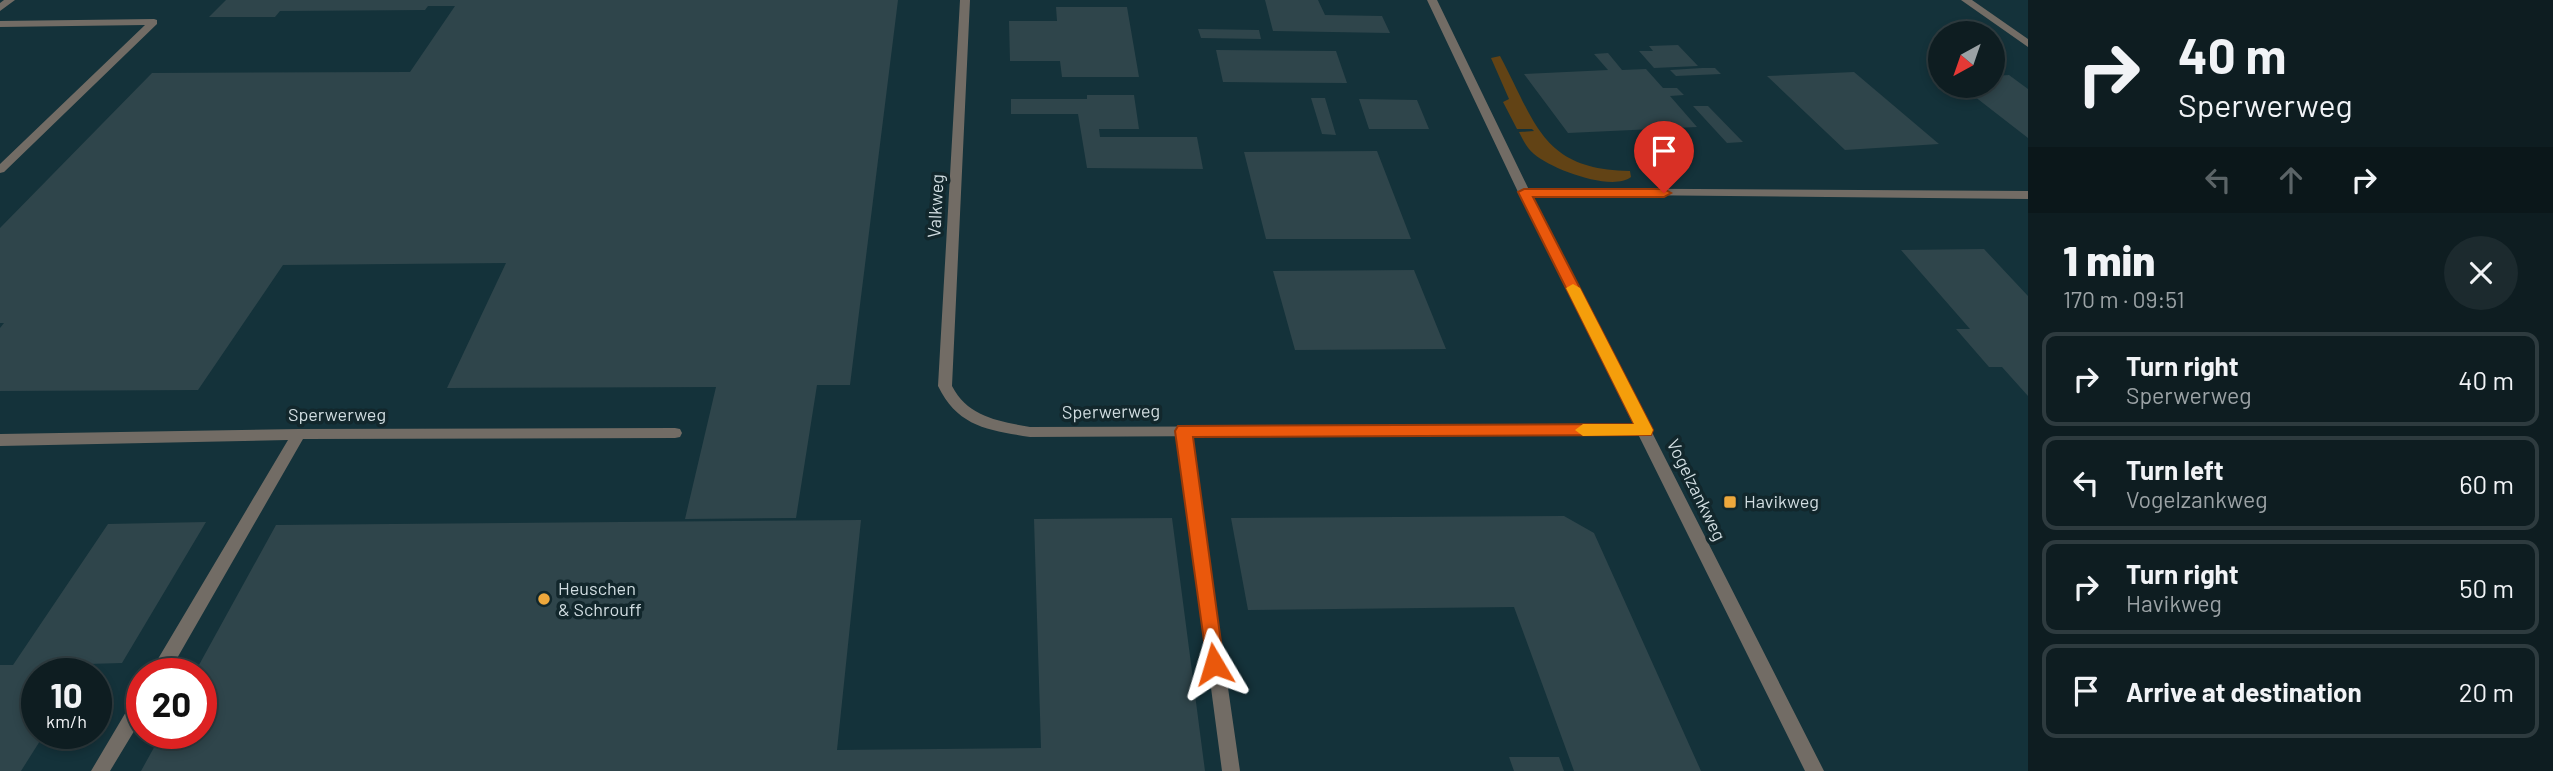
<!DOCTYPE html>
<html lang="en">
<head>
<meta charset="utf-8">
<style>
  :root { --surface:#0e1d21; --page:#1c2a2e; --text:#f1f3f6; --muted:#9ba2a5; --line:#2e3b3f }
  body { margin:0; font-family:Barlow,sans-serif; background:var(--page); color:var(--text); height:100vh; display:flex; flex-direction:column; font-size:26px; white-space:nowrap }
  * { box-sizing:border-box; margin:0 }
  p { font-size:23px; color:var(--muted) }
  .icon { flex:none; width:38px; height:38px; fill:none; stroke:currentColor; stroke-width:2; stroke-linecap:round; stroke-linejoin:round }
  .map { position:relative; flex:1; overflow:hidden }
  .side { display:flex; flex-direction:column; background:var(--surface); width:525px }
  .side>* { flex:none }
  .banner { background:#0e1d21; color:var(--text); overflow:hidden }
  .needle { width:46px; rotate:220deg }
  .buttons { position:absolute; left:1928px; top:21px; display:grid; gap:14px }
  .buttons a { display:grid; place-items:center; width:77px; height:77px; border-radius:50%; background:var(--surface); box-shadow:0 4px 10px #0003,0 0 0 2px var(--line); font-size:35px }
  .speed { position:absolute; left:21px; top:658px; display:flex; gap:14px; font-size:35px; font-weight:700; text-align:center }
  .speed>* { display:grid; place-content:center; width:91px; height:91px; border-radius:50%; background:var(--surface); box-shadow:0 4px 10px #0003,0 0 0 2px var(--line); line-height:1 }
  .speed small { font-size:18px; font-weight:400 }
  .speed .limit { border:10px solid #d22; background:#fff; color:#111 }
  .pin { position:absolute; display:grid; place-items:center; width:60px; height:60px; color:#fff; margin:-72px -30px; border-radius:50% 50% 50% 0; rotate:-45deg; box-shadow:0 0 7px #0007 }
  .pin .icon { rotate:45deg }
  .me { position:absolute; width:77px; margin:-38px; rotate:353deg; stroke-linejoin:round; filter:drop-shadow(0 0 5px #0008) }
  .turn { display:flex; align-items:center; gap:24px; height:147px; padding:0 35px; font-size:32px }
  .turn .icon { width:91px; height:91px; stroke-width:2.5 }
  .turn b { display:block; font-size:49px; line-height:60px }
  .lanes { display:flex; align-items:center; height:66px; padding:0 35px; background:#0003; justify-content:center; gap:35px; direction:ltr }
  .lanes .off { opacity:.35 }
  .round { display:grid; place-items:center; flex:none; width:74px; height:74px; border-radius:37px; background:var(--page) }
  .headline { display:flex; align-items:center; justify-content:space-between; height:119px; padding:0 35px }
  h1 { font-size:42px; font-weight:800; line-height:52px }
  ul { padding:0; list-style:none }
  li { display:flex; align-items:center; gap:21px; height:94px; margin:0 14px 10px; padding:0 21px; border:4px solid var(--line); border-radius:14px }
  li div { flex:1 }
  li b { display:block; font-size:26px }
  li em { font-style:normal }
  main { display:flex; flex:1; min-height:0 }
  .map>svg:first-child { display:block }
</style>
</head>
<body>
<main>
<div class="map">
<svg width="2028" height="771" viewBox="0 0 2028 771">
  <rect width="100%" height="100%" fill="#12272c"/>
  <path fill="#14323a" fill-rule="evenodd" d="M0,0H2028V771H0ZM1941,33H1993V86H1941ZM37,674H96V733H37ZM142,674H201V733H142Z"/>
  <path fill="#624315" d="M1500,56C1536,123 1542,170 1630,171L1631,177C1612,192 1551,169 1534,154C1527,148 1523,140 1519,132L1534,131L1532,129H1517L1503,102L1509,99L1491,58Z"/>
  <path fill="#2f454b" d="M226,0H898L850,385H817L796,518L685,519L716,387L447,388L506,263L283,265L198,390L0,391V328L4,323H0V228L152,73L410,72L455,6H428L425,10L280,11L275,17H209Z
    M1265,0H1318L1325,15L1382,16L1390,33L1273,31Z
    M1056,7H1127L1139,77H1062L1060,61H1010L1009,21H1057Z
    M1198,29L1259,30L1261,39L1201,38Z
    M1678,45L1698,66L1654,68L1639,51H1653L1649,46Z
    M1216,50L1336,51L1347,83L1223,82Z
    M1608,53L1622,70L1646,69L1663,88H1677L1684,95L1670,96L1697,127L1568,133L1524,74L1608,70L1594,54Z
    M1702,68H1715L1721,74L1676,76L1670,70Z
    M1854,72L1939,144L1845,150L1767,76Z
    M2009,75L2028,89V138L1961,86H1993V76Z
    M1087,95H1134L1139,129H1099L1100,137H1197L1203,169L1087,168L1078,114H1011V99H1087Z
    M1311,98H1325L1336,135L1322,134Z
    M1359,99L1417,100L1429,129H1369Z
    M1693,106H1708L1743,142L1727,143Z
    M1377,151L1411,239H1266L1244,152Z
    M1984,249L2028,296V396L2002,367H1989L1956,329H1970L1901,250Z
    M1414,270L1446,349L1295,350L1273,271Z
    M1564,516L1594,533L1701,771H1574L1514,607L1248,610L1231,518Z
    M1172,518L1205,771H141L162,733H201V674H194L276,525L861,520L837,750L1041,748L1034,519Z
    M206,522L122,663L88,664L82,674H37V733H45L21,771H0V665H13L108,524Z
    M1509,757H1559L1564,771H1514Z"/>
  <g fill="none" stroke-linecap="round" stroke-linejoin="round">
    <path fill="#726c65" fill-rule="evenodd" d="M154,19L157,20V24L4,172L0,173V164L145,25L0,27V21Z
      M1184,426L1189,427L1191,431L1240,771H1222L1177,431L1179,427Z
      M675,428L680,429L682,433L680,437L675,438L303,439L168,674H149L288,440L0,446V434L299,429Z
      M142,693V718L110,771H91L136,695Z"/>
    <path fill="#726c65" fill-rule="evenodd" d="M4,0H15L0,11V3Z
      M960,0H970L952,386C968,417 998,421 1030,427L1645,425L1650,426L1652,430L1650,434L1030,437C988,430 958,427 938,386Z
      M1961,0H1972L2028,39V47Z
      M1524,188L2028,191V199L1520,194L1518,192Z"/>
    <path fill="#726c65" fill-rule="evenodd" d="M1427,0H1437L1530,192L1824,771H1805L1518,192Z"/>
  </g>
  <path fill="#ea580c" stroke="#983908" stroke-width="2" d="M1524,189H1664L1671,193L1664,197H1533L1653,430L1651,435L1193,437L1224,664L1221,670L1214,672L1208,670L1175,431L1178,426L1634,424L1518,192Z"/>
  <path fill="#f59e0b" d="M1573,284L1580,288L1653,430L1651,435L1583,436L1575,430L1583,424H1634L1566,288Z"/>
  <g fill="#eea83c" stroke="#12272c" stroke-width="2.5">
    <rect x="1723" y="495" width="14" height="14" rx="3.5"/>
    <circle cx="544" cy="599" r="7"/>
  </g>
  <g text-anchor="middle" stroke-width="7" stroke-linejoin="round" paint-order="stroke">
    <g font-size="18" fill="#d1dde1" stroke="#12272c">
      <text transform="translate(936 206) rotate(-87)" y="6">Valkweg</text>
      <text transform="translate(1111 412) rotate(-1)" y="6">Sperwerweg</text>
      <text x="337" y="421">Sperwerweg</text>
      <text transform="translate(1696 490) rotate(64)" y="6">Vogelzankweg</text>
    </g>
    <g font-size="18" fill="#d1dde1" stroke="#12272c" text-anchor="start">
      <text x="1744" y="508">Havikweg</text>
      <text x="558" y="595">Heuschen<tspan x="558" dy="21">&amp; Schrouff</tspan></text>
    </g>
  </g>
</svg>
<div class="buttons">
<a><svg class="needle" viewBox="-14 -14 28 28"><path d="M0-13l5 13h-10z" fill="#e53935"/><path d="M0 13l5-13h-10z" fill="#9ba2a5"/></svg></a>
</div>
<div class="speed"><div>10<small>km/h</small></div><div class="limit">20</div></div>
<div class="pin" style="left:1664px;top:193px;background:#d93025"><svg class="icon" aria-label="arrive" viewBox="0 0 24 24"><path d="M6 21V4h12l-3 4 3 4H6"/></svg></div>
<svg class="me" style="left:1214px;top:664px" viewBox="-20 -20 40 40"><path d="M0-17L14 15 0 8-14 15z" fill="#ea580c" stroke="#fff" stroke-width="4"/></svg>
</div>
<section class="side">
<div class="banner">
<div class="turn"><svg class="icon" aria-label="right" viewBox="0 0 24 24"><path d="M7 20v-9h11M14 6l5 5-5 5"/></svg><div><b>40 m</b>Sperwerweg</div></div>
<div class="lanes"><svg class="icon off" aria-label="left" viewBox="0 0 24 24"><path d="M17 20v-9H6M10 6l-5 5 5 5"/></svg><svg class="icon off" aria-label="ahead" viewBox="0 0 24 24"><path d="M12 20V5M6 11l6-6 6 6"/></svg><svg class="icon" aria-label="right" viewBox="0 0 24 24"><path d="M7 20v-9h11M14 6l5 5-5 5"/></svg></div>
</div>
<div class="headline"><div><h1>1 min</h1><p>170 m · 09:51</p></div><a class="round"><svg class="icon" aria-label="close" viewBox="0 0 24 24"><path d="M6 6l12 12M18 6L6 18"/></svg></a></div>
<ul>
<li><svg class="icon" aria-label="right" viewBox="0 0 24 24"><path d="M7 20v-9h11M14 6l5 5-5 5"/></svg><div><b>Turn right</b><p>Sperwerweg</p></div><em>40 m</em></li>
<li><svg class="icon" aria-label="left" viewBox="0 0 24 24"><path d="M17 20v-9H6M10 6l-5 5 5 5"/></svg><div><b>Turn left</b><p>Vogelzankweg</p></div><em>60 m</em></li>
<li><svg class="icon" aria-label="right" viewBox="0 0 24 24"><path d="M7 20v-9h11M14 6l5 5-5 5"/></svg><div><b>Turn right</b><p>Havikweg</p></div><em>50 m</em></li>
<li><svg class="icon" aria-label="arrive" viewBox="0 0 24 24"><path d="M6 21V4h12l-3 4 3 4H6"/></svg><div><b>Arrive at destination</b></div><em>20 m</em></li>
</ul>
</section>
</main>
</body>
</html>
